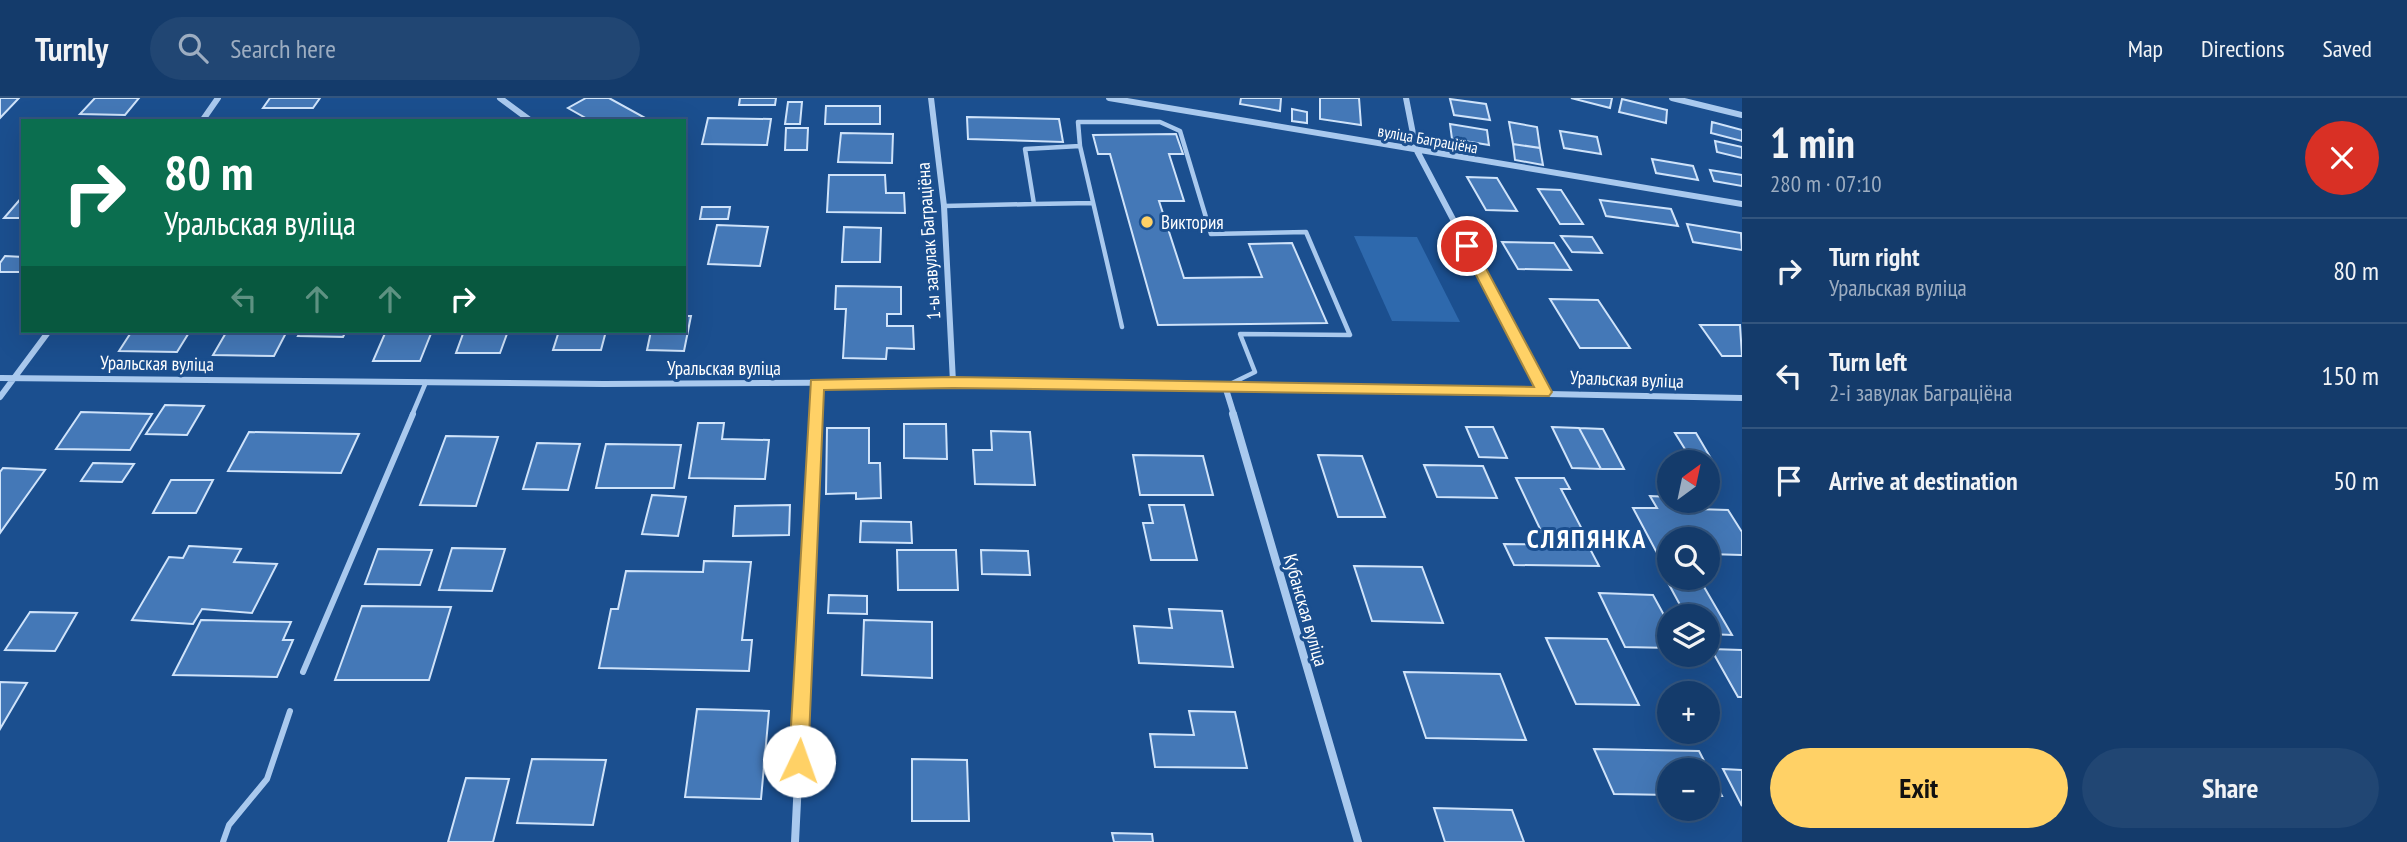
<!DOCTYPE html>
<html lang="en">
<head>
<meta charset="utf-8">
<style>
  :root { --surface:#143b6b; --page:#214673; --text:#f1f3f6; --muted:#9dadc1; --line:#33557e; --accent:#ffd166 }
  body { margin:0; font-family:"PT Sans Narrow",sans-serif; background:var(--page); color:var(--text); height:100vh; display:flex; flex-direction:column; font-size:26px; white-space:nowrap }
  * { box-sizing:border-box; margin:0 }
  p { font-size:23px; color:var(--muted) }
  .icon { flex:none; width:38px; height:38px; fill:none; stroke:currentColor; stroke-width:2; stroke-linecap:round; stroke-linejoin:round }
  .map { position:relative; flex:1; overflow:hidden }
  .details { display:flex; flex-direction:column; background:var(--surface); width:665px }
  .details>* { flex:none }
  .banner { position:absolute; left:21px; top:21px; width:665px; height:214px; border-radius:0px; box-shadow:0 7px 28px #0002,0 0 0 2px var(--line); background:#0b6e4f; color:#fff; overflow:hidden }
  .needle { width:46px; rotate:33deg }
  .fabs { position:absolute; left:1657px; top:352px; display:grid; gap:14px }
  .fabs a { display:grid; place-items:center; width:63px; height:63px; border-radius:50%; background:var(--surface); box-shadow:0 7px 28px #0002,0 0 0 2px var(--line); font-size:35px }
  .pin { position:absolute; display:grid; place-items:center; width:60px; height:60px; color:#fff; margin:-30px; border:4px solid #fff; border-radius:50%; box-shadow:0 2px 7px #0007 }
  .me { position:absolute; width:77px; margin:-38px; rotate:3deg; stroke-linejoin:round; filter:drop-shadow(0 0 5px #0008) }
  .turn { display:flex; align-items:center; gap:24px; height:147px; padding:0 28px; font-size:32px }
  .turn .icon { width:91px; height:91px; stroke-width:2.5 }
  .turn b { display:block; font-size:49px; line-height:60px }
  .lanes { display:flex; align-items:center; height:66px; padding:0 28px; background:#0003; justify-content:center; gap:35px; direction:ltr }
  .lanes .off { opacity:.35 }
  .round { display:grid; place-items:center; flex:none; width:74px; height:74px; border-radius:37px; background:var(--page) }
  .overview { display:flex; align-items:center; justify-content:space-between; height:119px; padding:0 28px }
  h1 { font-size:42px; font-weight:800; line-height:52px }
  .button { display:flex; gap:14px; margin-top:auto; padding:14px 28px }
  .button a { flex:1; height:80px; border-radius:42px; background:var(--accent); color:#111; font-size:28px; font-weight:800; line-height:80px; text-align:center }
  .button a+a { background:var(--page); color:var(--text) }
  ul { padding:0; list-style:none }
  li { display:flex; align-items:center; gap:21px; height:105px; padding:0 28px; border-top:2px solid var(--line) }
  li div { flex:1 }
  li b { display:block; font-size:26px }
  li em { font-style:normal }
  header { display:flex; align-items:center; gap:42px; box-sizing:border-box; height:98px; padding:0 35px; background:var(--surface); border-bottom:2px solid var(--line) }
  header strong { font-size:33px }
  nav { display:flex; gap:38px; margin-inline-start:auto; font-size:24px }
  .search { width:490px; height:63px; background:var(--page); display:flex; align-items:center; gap:18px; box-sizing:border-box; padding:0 24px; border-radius:38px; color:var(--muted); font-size:26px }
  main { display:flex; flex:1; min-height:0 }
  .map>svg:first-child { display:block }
</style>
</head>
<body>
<header>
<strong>Turnly</strong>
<div class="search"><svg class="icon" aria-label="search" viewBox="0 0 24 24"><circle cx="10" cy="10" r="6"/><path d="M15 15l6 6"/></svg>Search here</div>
<nav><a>Map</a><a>Directions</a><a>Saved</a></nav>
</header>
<main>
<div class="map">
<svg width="1742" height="744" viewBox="0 0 1742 744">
  <rect width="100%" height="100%" fill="#1b4f8f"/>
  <path fill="#2e69ad" d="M1354,138L1417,139L1460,224L1392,223Z"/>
  <path fill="#4478b7" stroke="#cfe3fa" stroke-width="2" d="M0,0H19L0,20Z
    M95,0H139L125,17L80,16Z
    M270,0H320L313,10H263Z
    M586,0H609L649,22L591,23L568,10Z
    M740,0H776L775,7H739Z
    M1241,0H1281L1280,13L1240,6Z
    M1320,0H1359L1361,27L1320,21Z
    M1571,0H1612L1610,10Z
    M1450,1L1486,6L1490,22L1454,17Z
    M1622,1L1667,12L1666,25L1619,14Z
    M788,4H802L800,26H785Z
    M826,8H880V26H825Z
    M1292,11L1307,14V25L1292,23Z
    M967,19L1059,21L1063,44L968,41Z
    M708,20L771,21L767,47L702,46Z
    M1509,24L1537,29L1540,50L1513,46Z
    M1712,24L1742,32V43L1711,35Z
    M1450,26L1487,32L1489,47L1452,41Z
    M786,30H808L807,52H785Z
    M1560,33L1597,39L1601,56L1564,50Z
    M841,35L893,36L892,65L838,64Z
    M1176,36L1183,56H1169L1184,103H1159L1184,180L1262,179L1249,146L1292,145L1327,225L1158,227L1110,56H1098L1093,37Z
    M1715,43L1742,49V60L1717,54Z
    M1513,46L1540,50L1543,67L1515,62Z
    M1652,61L1693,68L1698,82L1656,75Z
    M1710,72L1742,77V88L1714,83Z
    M829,77H885L886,95H904L905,115L827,114Z
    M1467,79L1497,80L1517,113L1486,112Z
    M1538,91L1561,92L1583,126H1560Z
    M23,98V120H4Z
    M1600,102L1671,111L1678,128L1606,118Z
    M702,109H730L728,121H700Z
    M1687,126L1741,135L1742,152L1693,144Z
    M717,127L768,129L760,168L708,166Z
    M844,129L881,130L880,164H842Z
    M1561,138L1592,139L1602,155L1572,154Z
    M1502,144L1554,145L1571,172L1518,171Z
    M5,158L23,159V174H0V165Z
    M836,188L901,189V216H887V228H913L914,251L887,250L886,261L843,260L846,211H835Z
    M1550,201L1598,202L1630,250H1580Z
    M684,218H691L684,253L647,252L651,233H684Z
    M1700,227H1740L1742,258H1722Z
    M132,233H190L177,254L119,253Z
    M227,233H287L274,258L213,257Z
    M301,233H346L343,239L298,238Z
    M386,233H432L420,263H373Z
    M464,233H508L500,255H456Z
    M559,233H606L601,252H553Z
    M165,307L204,308L187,337L146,336Z
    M81,314L152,316L130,352L56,351Z
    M698,325H724L722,341L769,342L765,381L689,380Z
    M904,326H946L947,361L904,360Z
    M1466,329H1493L1507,360L1479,359Z
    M1552,329L1579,330L1601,371L1572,370Z
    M827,330H869V365H880L881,400L856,401V395L826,396Z
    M1579,330L1603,331L1624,371H1601Z
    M991,333L1030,334L1035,387L975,386L973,352H992Z
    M249,334L359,336L341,375L228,373Z
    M1675,335H1696L1716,369L1708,368V364H1693Z
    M446,338L498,339L476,408L420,407Z
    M537,345L580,346L568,392L523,391Z
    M606,346L681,347L674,390H596Z
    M1133,357L1203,358L1213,397H1140Z
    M1318,357L1362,358L1385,419H1338Z
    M93,365L134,366L122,384L81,383Z
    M1424,367L1483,368L1497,400L1437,399Z
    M3,370L45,372L0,435V374Z
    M1516,380H1564L1570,391H1561L1584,435H1542Z
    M171,382H213L196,415H153Z
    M652,397L686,399L678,438L642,436Z
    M1650,398L1670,399V402H1691L1696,411L1728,412L1742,434V457L1708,456V441H1670V455H1657L1633,410H1657Z
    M790,407L789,437L733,438L735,408Z
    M1149,407H1184L1197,462H1151L1143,425H1153Z
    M861,423L911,424L912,445L860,444Z
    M1504,446L1588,447L1599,468L1514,467Z
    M189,448L241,451L234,464L277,466L252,515L202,511L193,526L132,522L169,459L183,460Z
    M452,450L505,451L492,493L439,492Z
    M378,451L432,452L420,487L365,486Z
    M897,452H956L958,492H898Z
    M981,452L1028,453L1030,477L982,476Z
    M704,463L751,464L742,542H752L749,573L599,570L611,511H618L626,473L703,474Z
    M1354,468L1422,469L1443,525L1372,523Z
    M1666,481L1700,482L1732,537L1708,536V518H1686Z
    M1599,495L1653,497L1670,528V550L1625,549Z
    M829,497L867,498V516L828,515Z
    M362,508L451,509L429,582H335Z
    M1169,511L1222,513L1233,569L1139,565L1134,528L1172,530Z
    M30,514L77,515L55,553L5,552Z
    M201,522L291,524L283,542H293L277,579L173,577Z
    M864,522L932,524V580L862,577Z
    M1546,540L1607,541L1639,607L1576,606Z
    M1711,551L1742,552V599H1738Z
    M1404,574L1500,576L1526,642L1426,640Z
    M0,584L27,585L0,631Z
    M697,611L769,613L761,701L685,699Z
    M1189,613L1235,614L1247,670L1155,669L1150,636L1194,637Z
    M1594,651L1699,653L1722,698H1708V672H1670V697L1614,696Z
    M532,661L606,662L593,727L517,725Z
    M912,661L967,662L969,723H912Z
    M1723,671L1742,672V708Z
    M466,680L509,681L493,744H448Z
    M1434,710L1512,712L1524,744H1445Z
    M1112,735L1152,736L1153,744H1114Z"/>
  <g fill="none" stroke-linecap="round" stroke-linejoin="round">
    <path stroke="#a9c9ee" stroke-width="4.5" d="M1080,48L1122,229
      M1034,106L1093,105
      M944,108L1034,106L1025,51L1080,48L1078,24H1160L1180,33L1211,136L1306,134L1350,237L1240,236L1255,274L1226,288
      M412,317L426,284"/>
    <path stroke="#a9c9ee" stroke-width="6" d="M303,574L413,316
      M223,744L229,727L267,681L290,613"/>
    <path stroke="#a9c9ee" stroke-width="6" d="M500,0L531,23
      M931,0L944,108L953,284
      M1109,0L1742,106
      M1406,0L1416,51L1544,294
      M1672,0L1742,17
      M202,23L218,0
      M0,280L604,286L953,284L1742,300
      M1225,288L1234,317
      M0,299L49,233
      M815,317L817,286"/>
    <path stroke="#a9c9ee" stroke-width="8" d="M1233,316L1358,744
      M795,744L816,316"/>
  </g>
  <path fill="#ffd166" stroke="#a68842" stroke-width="2" d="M1467,144L1474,148L1552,294L1549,298L953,290L824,292L808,663L806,670L799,673L792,670L789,663L811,282L953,279L1534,289L1461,148Z"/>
  <circle fill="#ffd166" stroke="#1b4f8f" stroke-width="2.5" cx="1147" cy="124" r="7"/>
  <g text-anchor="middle" stroke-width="6" stroke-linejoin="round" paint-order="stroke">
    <g font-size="16" fill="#fff" stroke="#1b4f8f">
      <text transform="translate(1428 41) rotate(10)" y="6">вуліца Баграціёна</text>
    </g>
    <g font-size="19" fill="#fff" stroke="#1b4f8f" text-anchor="start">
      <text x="1161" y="131">Виктория</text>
    </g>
    <g font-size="19" fill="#fff" stroke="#1b4f8f">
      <text transform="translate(928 143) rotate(-94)" y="7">1-ы завулак Баграціёна</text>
      <text transform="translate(157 265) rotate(1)" y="7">Уральская вуліца</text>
      <text x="724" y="277">Уральская вуліца</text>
      <text transform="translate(1627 281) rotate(2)" y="7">Уральская вуліца</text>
      <text transform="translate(1306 512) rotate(74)" y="7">Кубанская вуліца</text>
    </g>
    <g font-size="26" font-weight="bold" letter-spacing="2" fill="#fff" stroke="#1b4f8f">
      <text x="1587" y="450">СЛЯПЯНКА</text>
    </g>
  </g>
</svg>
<div class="fabs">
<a><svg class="needle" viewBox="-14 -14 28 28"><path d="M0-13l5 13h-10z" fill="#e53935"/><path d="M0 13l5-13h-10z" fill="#9dadc1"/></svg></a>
<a><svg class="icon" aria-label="search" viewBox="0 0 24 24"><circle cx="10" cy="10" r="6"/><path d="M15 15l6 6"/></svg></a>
<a><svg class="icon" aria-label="layers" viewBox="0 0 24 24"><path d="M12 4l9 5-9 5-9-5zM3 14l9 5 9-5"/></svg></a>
<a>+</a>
<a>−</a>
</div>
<div class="pin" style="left:1467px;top:148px;background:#d93025"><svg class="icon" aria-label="arrive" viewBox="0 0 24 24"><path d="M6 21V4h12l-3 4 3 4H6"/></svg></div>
<svg class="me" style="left:799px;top:663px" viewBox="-20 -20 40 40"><circle r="19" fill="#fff"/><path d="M0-13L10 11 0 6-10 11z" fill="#ffd166"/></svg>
<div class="banner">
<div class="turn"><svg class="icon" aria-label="right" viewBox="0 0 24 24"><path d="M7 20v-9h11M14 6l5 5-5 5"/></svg><div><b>80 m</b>Уральская вуліца</div></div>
<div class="lanes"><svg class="icon off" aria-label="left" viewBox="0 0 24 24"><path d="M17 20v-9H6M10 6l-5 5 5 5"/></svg><svg class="icon off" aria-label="ahead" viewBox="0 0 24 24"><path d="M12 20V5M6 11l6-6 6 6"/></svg><svg class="icon off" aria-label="ahead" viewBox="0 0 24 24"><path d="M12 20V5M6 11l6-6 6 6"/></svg><svg class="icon" aria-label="right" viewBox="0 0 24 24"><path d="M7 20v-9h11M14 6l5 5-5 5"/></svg></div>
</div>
</div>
<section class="details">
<div class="overview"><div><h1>1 min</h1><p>280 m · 07:10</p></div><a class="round" style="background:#d93025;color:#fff"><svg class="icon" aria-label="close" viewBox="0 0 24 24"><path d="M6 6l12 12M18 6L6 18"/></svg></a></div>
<ul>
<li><svg class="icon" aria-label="right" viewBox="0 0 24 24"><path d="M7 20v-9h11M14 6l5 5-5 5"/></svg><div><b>Turn right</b><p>Уральская вуліца</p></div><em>80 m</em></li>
<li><svg class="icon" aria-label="left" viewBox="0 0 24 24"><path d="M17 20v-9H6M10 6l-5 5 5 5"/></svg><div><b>Turn left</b><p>2-і завулак Баграціёна</p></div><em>150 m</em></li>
<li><svg class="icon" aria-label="arrive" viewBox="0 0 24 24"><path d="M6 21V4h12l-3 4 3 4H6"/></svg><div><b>Arrive at destination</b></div><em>50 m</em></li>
</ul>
<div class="button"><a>Exit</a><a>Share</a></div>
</section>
</main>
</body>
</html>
